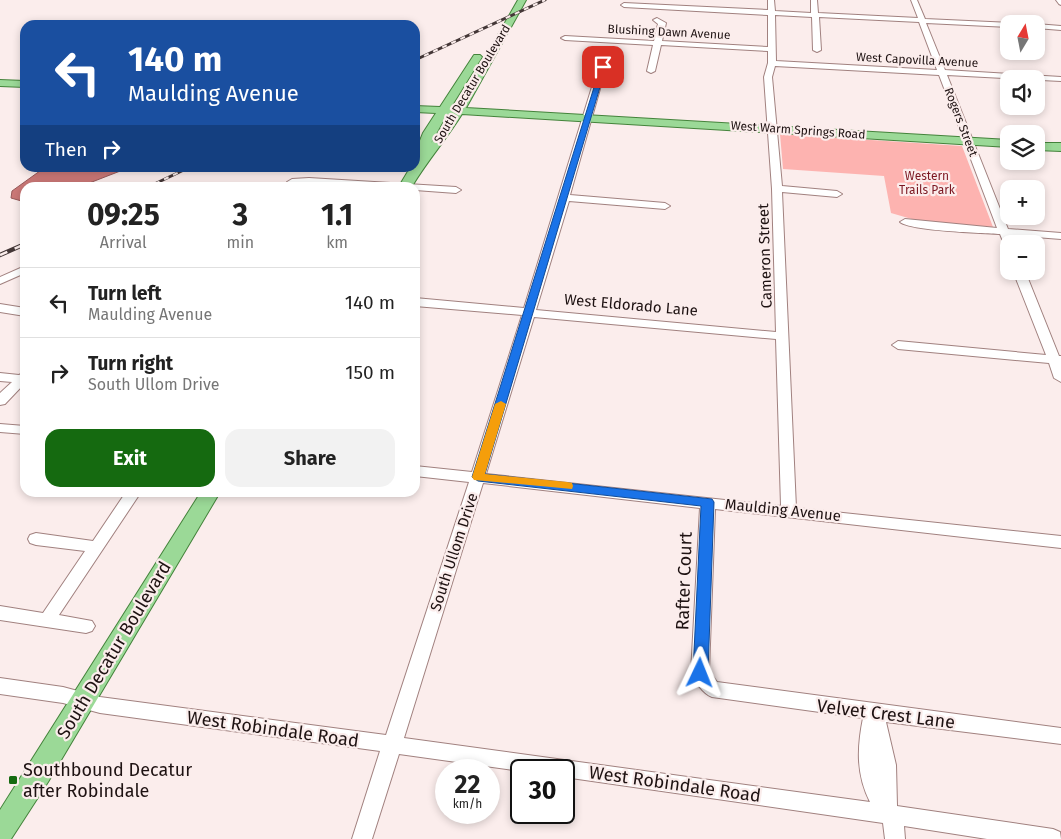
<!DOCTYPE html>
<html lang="en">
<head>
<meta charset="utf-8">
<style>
  :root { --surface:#fff; --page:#f2f2f2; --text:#222; --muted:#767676; --line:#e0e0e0; --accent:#156a10 }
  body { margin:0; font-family:"Fira Sans",sans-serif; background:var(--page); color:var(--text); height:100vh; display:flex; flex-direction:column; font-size:19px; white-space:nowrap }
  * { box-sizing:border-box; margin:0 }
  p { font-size:16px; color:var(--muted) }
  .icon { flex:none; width:28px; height:28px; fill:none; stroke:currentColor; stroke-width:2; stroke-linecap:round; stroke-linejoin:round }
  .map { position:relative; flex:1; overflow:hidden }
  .details { position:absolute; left:20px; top:182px; width:400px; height:315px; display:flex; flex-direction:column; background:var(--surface); border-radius:15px; box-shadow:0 2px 8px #0003 }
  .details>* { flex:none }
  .hud { position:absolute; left:20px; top:20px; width:400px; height:152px; border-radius:15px; box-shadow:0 2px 8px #0003; background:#1a4fa0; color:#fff; overflow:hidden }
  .needle { width:32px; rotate:10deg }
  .controls { position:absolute; left:1000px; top:15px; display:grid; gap:10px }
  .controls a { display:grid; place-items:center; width:45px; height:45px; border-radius:10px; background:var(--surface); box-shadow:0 2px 8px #0003; font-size:25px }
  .speed { position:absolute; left:435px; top:759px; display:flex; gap:10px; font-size:25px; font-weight:700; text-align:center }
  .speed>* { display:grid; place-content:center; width:65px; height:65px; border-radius:50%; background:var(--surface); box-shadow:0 2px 8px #0003; line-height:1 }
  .speed small { font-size:12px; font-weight:400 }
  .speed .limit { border:2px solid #111; border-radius:8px; background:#fff; color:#111 }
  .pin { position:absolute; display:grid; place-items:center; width:42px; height:42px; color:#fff; margin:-21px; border-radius:10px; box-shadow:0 2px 8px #0006 }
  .me { position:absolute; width:55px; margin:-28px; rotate:2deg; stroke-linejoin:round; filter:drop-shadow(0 0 4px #0008) }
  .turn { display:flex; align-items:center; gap:18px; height:105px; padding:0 25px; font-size:22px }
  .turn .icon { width:65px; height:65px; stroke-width:2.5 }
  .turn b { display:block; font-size:35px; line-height:42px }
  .then { display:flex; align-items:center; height:48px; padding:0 25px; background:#0003; gap:10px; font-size:19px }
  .eta { display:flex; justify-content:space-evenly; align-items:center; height:85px; text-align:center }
  .eta b { font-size:30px; font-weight:700; line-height:35px }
  .primary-button { display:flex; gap:10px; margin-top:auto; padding:10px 25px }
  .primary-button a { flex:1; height:58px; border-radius:15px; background:var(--accent); color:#fff; font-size:20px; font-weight:700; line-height:58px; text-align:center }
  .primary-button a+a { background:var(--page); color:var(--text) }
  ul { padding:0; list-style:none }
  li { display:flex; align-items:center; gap:15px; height:70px; padding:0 25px; border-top:1px solid var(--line) }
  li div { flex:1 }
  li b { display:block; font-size:19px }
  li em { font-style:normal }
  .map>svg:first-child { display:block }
</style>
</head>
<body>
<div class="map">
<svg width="1061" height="839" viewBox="0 0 1061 839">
  <rect width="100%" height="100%" fill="#fbedec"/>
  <path fill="#fdb3b0" d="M780,134L962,146L993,227L922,222L891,213L884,176L783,169Z"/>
  <path fill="#cb7877" stroke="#975959" d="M44,168H128L79,187L25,188V202L11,198L12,191Z"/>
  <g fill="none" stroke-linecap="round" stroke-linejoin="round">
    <g stroke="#a1817f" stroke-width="2">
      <path id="minor" d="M768,0H774L775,11L811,13V0H817L818,13L918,18L911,0H917L925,19L1012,23L1009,24V27L926,23L945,70L1061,77V81L947,75L1008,229L1061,233V239L1011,235L1014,244H1009V247L1005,246L1000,234C983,233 910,231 900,222L905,219L997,228L939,75L775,66L772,77L782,186L837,191L842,194L837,197L782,192L796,508L1061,536V548L715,509L709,671L717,682L1061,728V744L886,722L896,765L897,806L1053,829L1060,832L1061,839H987L904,826L905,839H885L883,823L564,777V770L521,771L399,754L372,839H352L380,751L100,713L63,703L0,694V678L63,687L100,697L386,735L469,482L415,476V466L472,472L522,315L415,306V298L524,308L599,64L603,62L607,64L570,195L665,203L670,206L665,209L569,201L536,310L776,332L772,189L764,77L768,63V51L661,45L655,71L651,73L647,71L653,45L565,40L561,38L565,36L654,41L658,24L653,20L657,18L666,23L662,41L768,47V15L624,7L621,5L624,3L768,10ZM775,15L812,17L813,50L817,52L821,50L819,17L919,22L937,70L776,61ZM534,317L776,339L781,506L486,474ZM483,483L700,508L691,673C696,682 702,693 712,697L863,718C857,748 856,774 870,802L404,738Z
        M1056,0H1061V5L1059,4Z
        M1036,24L1061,26V30L1036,28Z
        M309,178L456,187L461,190L456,193L415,190V188L292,185L287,182L292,179Z
        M25,266V273L0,284V277Z
        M1013,271H1025L1059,356H1061V382L1054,378L1049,363L898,349L892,345L898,341L1046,355Z
        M0,304L25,308V316L0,312Z
        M25,372V383L5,404L0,405V393L12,382L0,381V373L19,375Z
        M0,424L25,426V434L0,432Z
        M126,492H141L59,615L92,621L95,626L92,631L86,633L0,620V606L43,613L85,551L36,545L30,543L28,539L30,535L36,533L93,541Z"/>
    </g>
    <g stroke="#44833b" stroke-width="2">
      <path id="major" d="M518,0H526L466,108L1009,140V147L462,114C446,140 426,162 411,188H398L410,168H415L418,158L415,153L423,133L436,113L415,112V106L440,107L474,55H480L482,57L451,107L456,108ZM447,114H452L431,143Z
        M0,80L25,81V87L0,86Z
        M1036,143H1061V151L1036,150Z
        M201,492H220L48,782L11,839H0V810Z"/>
    </g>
    <use href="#minor" fill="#fff" fill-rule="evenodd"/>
    <use href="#major" fill="#9bd997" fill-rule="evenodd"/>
    <g stroke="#443737" stroke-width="3">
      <path id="rail-far1" d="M415,60L545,0
        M146,188L188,168"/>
    </g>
    <g stroke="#443737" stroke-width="4.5">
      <path id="rail" d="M0,255L25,244"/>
    </g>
    <use href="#rail-far1" stroke="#fbedec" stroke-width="2" stroke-dasharray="5" stroke-linecap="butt"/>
    <use href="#rail" stroke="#fbedec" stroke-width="2.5" stroke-dasharray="8" stroke-linecap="butt"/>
  </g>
  <path fill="#1a73e8" stroke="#114b97" d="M601,65L606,67L485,474L712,499L714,502L708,673L706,677L700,679L695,677L693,673L701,506L478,481L472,477Z"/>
  <path fill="#f59e0b" d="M501,401L506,404L485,474L567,482L572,483L573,486L572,489L474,480L472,477L495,404Z"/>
  <rect fill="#156a10" stroke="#fbedec" stroke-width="2" x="8" y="775" width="10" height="10" rx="2.5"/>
  <g text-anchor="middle" stroke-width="4.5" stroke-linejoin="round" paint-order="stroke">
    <g font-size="12" fill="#1e1212" stroke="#fbedec">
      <text transform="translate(669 32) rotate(3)" y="4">Blushing Dawn Avenue</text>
      <text transform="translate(917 60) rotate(3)" y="4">West Capovilla Avenue</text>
      <text transform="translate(472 84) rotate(-59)" y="4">South Decatur Boulevard</text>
      <text transform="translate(961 122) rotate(69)" y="4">Rogers Street</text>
      <text transform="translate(798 130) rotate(4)" y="4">West Warm Springs Road</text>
    </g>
    <g font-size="12" fill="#7c1822" stroke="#fbedec">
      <text x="927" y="180">Western<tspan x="927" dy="14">Trails Park</tspan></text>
    </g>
    <g font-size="15" fill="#1e1212" stroke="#fbedec">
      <text transform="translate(765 256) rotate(-92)" y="5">Cameron Street</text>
      <text transform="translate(631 305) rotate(5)" y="5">West Eldorado Lane</text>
      <text transform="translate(783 510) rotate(6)" y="5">Maulding Avenue</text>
      <text transform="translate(454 552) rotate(-72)" y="5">South Ullom Drive</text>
    </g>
    <g font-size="18" fill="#1e1212" stroke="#fbedec">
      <text transform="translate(684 581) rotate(-88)" y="6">Rafter Court</text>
      <text transform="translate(114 650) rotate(-59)" y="6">South Decatur Boulevard</text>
      <text transform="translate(886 714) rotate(7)" y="6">Velvet Crest Lane</text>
      <text transform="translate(273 729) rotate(8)" y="6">West Robindale Road</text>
      <text transform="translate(675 784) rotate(8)" y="6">West Robindale Road</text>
    </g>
    <g font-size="18" fill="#1e1212" stroke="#fbedec" text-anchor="start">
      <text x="23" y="776">Southbound Decatur<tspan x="23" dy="21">after Robindale</tspan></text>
    </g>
  </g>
</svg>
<div class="controls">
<a><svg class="needle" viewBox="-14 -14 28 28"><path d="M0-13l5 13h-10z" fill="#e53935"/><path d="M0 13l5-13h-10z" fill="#767676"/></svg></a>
<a><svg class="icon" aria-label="sound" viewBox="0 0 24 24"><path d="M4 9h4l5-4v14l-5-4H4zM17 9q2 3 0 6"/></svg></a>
<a><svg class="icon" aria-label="layers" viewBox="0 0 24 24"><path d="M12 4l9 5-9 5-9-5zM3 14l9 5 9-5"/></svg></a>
<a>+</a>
<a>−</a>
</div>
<div class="speed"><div>22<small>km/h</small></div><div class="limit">30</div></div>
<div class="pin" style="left:603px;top:67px;background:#d93025"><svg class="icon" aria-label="arrive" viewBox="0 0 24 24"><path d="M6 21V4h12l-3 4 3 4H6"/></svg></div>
<svg class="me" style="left:700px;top:673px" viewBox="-20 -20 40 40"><path d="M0-17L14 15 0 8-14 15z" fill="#1a73e8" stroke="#fff" stroke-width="4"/></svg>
<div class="hud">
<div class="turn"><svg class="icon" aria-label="left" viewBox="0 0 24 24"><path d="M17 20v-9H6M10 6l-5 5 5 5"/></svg><div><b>140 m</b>Maulding Avenue</div></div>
<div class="then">Then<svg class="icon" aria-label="right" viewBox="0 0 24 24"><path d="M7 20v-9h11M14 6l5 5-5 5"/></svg></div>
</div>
<section class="details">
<div class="eta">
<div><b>09:25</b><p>Arrival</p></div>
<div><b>3</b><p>min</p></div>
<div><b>1.1</b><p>km</p></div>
</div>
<ul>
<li><svg class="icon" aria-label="left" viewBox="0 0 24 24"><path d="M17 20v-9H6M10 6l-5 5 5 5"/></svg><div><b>Turn left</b><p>Maulding Avenue</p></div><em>140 m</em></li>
<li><svg class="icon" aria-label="right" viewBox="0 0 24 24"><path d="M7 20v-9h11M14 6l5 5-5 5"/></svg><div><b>Turn right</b><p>South Ullom Drive</p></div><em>150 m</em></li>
</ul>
<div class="primary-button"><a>Exit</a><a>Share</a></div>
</section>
</div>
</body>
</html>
